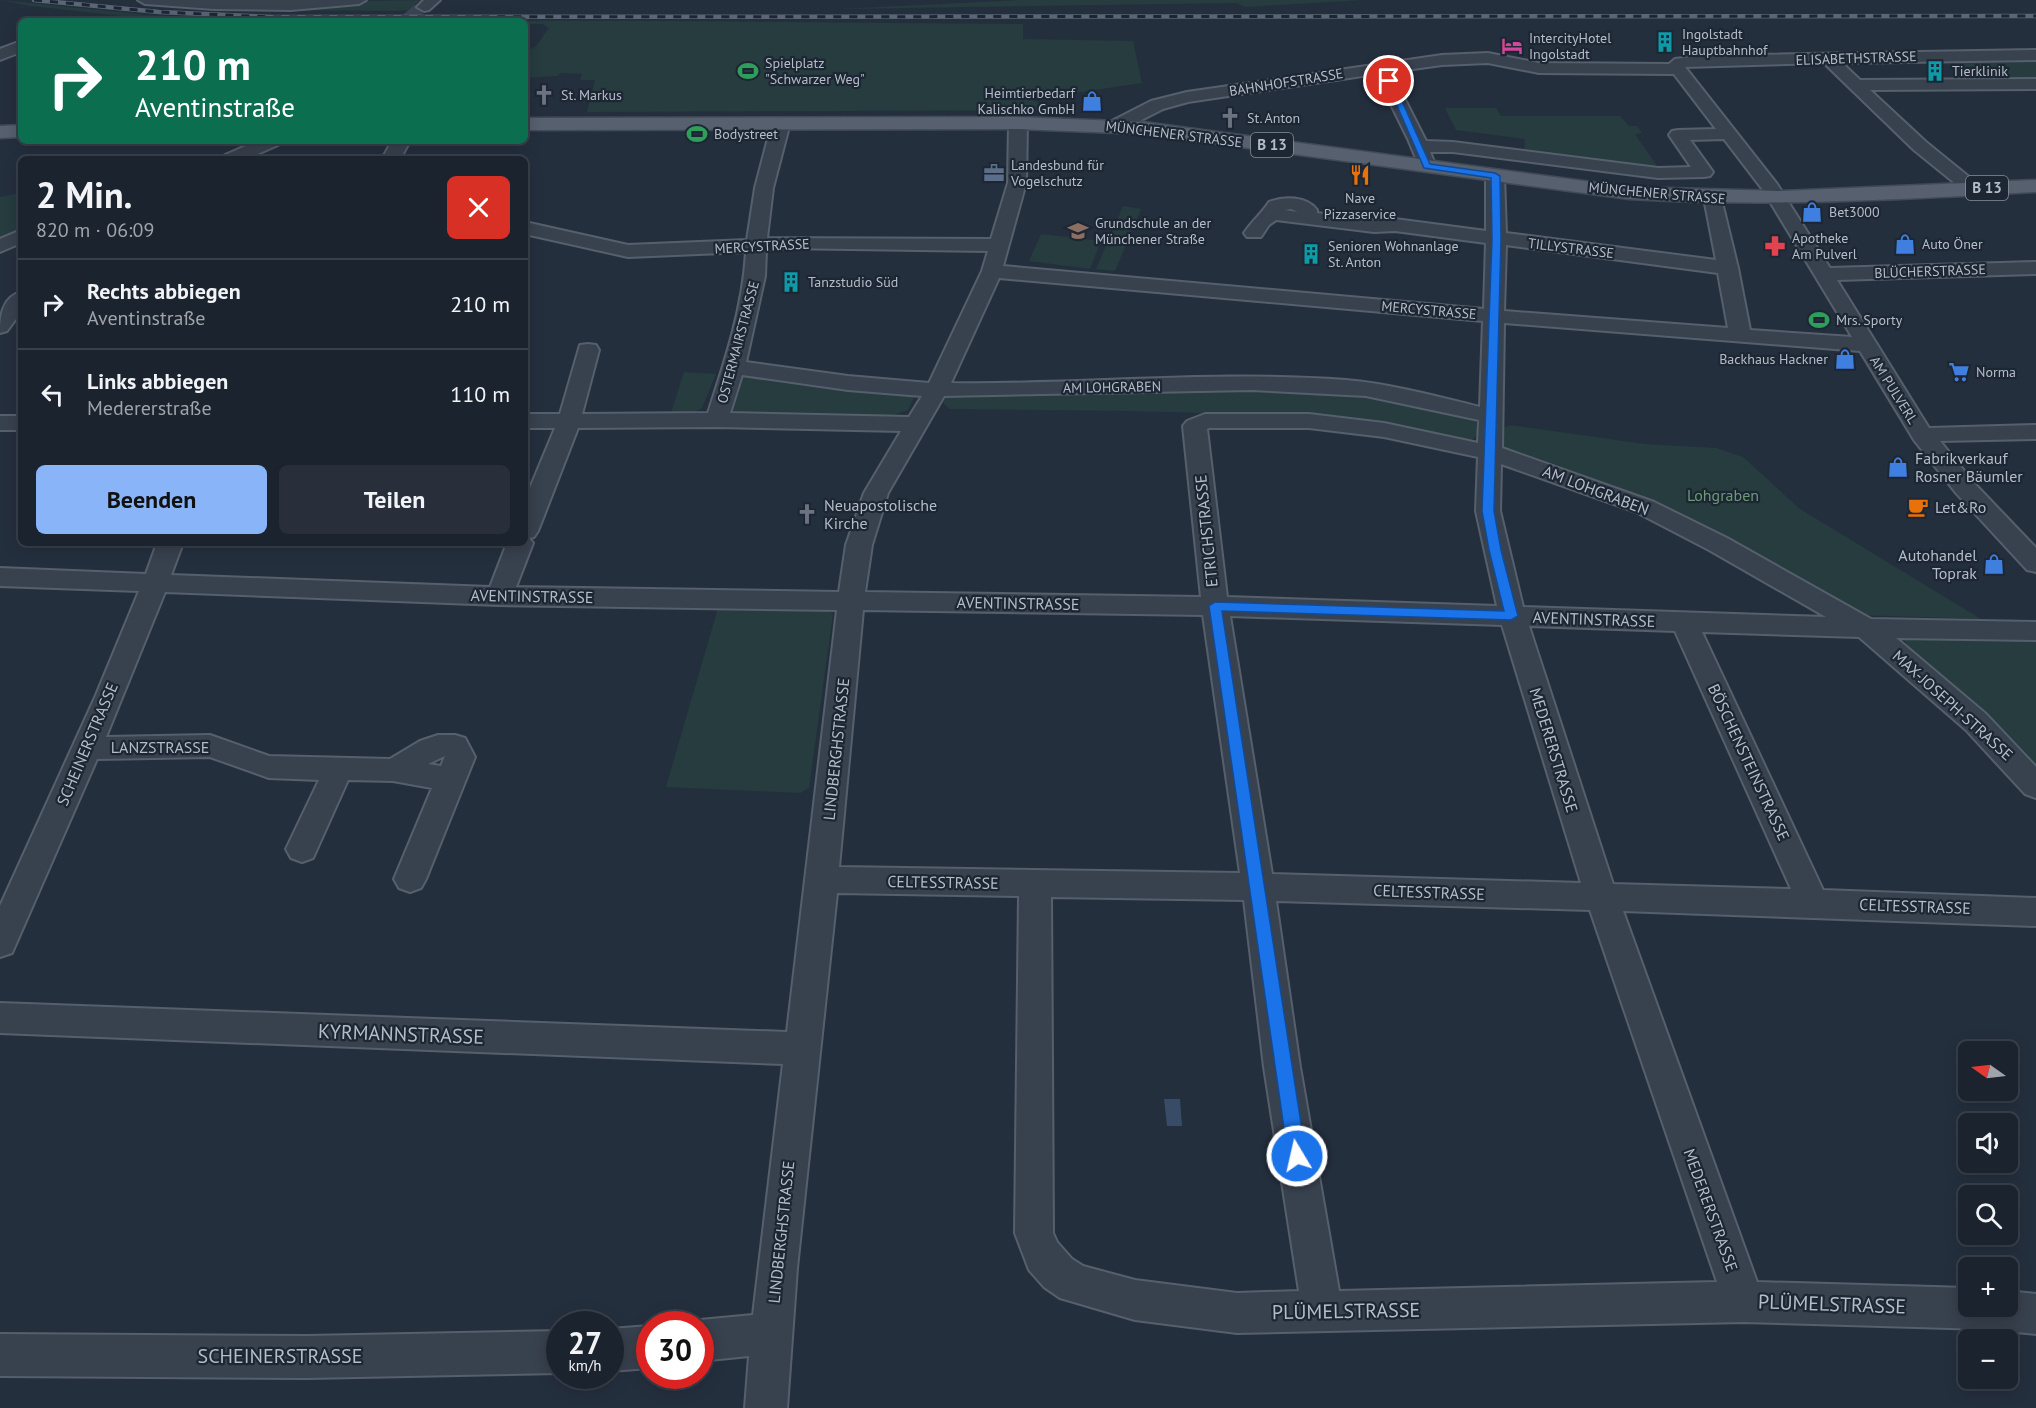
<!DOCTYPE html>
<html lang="de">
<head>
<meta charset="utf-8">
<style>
  :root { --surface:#1b232e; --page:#282f3a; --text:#f1f3f6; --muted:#a0a4aa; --line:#39404a; --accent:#8ab4f8 }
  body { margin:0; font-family:"PT Sans",sans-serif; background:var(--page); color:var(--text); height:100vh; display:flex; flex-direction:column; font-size:22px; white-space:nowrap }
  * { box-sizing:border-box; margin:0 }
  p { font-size:20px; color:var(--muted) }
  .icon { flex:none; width:33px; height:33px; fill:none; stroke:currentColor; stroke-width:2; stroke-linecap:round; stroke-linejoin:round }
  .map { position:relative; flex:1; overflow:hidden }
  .drawer { position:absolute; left:18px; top:156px; width:510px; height:390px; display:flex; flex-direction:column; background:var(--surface); border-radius:9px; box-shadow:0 3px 15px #0003,0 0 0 2px var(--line) }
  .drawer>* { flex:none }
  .top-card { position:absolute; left:18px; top:18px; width:510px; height:126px; border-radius:9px; box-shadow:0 3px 15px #0003,0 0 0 2px var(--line); background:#0b6e4f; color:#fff; overflow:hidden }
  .needle { width:39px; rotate:284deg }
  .controls { position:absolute; left:1958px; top:1041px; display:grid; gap:12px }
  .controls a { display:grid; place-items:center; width:60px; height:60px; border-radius:9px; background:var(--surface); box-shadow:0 3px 15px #0003,0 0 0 2px var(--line); font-size:30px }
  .speed { position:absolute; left:546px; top:1311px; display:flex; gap:12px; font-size:30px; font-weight:700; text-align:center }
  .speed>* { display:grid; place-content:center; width:78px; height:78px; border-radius:50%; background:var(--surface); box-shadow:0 3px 15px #0003,0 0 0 2px var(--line); line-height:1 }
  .speed small { font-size:15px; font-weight:400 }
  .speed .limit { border:9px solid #d22; background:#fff; color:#111 }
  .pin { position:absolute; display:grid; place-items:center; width:51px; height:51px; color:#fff; margin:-26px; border:3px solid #fff; border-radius:50%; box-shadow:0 2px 6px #0007 }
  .me { position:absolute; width:66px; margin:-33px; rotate:351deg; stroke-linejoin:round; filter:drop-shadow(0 0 4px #0008) }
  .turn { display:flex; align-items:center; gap:21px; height:126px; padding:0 18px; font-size:27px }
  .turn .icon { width:78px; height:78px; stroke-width:2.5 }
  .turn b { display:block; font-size:42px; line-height:51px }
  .round { display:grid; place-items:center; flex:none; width:63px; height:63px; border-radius:9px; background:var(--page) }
  .overview { display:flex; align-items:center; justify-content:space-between; height:102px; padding:0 18px }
  h1 { font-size:36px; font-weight:700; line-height:45px }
  .cta { display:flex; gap:12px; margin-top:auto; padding:12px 18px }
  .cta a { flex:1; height:69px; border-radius:9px; background:var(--accent); color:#111; font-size:24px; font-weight:700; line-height:69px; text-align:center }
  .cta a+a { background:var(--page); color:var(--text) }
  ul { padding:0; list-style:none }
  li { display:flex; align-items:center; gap:18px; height:90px; padding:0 18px; border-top:2px solid var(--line) }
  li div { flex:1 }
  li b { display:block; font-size:22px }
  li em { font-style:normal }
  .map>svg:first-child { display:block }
</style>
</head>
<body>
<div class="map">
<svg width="2036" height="1408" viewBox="0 0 2036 1408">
  <rect width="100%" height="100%" fill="#242f3e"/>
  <path fill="#263c3f" d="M0,0L149,15L296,21L140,18L31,6Z
    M421,0L408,10L397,11L253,10L327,7L368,1Z
    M1021,0H1364L1245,7L1237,3L839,9Z
    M511,21C682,20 852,23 1023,24V39L1133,41L1142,83L1033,99L1049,110L587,112L595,80H580L582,74L561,73L557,76L525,78V52L536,46L549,28L543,24H525V21Z
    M2036,57V81H1974L1948,58Z
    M1445,108H1496L1501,116H1620L1629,126H1637L1642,133L1635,134L1657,166H1639L1524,153L1525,139L1456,130Z
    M21,193V229L0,239V197Z
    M1123,206L1141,209L1115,271L1096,269Z
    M1041,234L1101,241L1090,269L1029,261Z
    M684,372L716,374L702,408L692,413H671Z
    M739,375L916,393L908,410L894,415L814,416L733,414L731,412Z
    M1233,389L1316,390L1423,405L1475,419L1478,434L1472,440L1465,441L1318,416L1128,411L950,409L943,403L946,397L970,395Z
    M1510,425L1645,444L1716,448L1743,457L1800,509L1981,619L1857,615L1651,502L1497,449L1501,429Z
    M718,608L826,609L833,614L809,788L800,793L666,787Z
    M1902,637L2036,641V769L2011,740L1916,658Z"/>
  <path fill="#394c67" d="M1164,1099H1180L1182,1126H1167Z"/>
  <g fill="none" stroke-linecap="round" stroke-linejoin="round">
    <path stroke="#3a4453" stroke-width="16" stroke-dasharray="16 8" stroke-linecap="butt" d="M408,21L424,7"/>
    <g stroke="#565f6c" stroke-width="4">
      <path id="minor" d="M138,0H366L359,4L291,10L214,9L145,4Z
        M424,0H440L429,10L424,11L417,7Z
        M21,41V52L0,60V49Z
        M2036,50V60L1842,63L1860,80L2036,79V89L1870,90L1926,142L1979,185L1982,189L1979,193H1967L1914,150L1824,63L1685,67L1777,184L1830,268L2036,262V274L1837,280L1929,428L2036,425V439L1940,441L1974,483L2036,548V572L2027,570L1956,493L1914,440L1860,351L1504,323L1502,448L1654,502L1727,538L1871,619L2036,622V640L1896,638L1986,714L2036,767V798L2025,794L1966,730L1859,637L1702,632L1823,890L2036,898V926L1623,911L1757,1282L1968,1288V1306H2007V1291L2036,1294V1334L1984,1329L1744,1322L1237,1333L1135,1320L1060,1298L1044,1287L1029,1270L1015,1233L1019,896L837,893L797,1268L787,1408H745L749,1356L700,1361V1324H690L700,1320L753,1315L783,1064L0,1033V1003L787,1032L837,610L499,605L165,592L106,737L210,735L269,756L390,759L420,741L438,735H455L465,738L475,757L426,879L421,888L410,892L399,888L394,879L432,788L393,781L348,780L313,858L302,862L291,858L286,849L319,780L269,778L210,757L97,759L12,953L0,957V906L96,695L139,591L0,586V568L146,574L157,543H183L171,575L490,587L507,543H525V500L555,428H525V414H560L580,345L588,344L596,345L599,350L582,414L708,413C725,361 743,307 746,252L628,257L525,234V222L628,245L747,240L755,188L772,123L775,119H787L790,123L773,188L767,238L991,239L1008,183L1009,123L1012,119H1024L1027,123L1026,183L1003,266L1484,309L1486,243L1395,231L1374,232L1276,220L1269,225L1261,237H1247L1244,233C1252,221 1262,213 1269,202C1284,196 1307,196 1317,210V213L1374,220L1395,219L1486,231V176L1489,172H1501L1504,176L1506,233L1716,260L1704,198L1706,194H1720L1738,268L1750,330L1852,337L1763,190L1724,139L1690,140L1713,172L1710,176L1704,177L1658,178L1453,152H1430L1435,164L1432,168H1420L1408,139L1376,74L1188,102L1163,109L1122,130H1110L1107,126L1110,122L1151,101L1187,92L1442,55L1488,53L1539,63L1669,64L1675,59L1698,56ZM1488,63L1539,73L1674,74L1716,129L1678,130L1672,131L1669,135L1691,167L1658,168L1453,142L1426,141L1391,72L1442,65ZM1291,209L1298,212L1285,210ZM1506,245L1718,273L1728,328L1504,311ZM781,248L988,251L982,271L929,383L848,376L746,362L765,276L766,250ZM999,278L1483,321L1480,407C1436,396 1391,384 1346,380C1214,370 1083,385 951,383ZM742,375L848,390L922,396L909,417L730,413ZM1252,390L1366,396L1479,420L1478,443L1384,423L1309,414H1205L1187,421L1183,426L1201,597L865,592L872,545L888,493L944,396ZM717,427L901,431L864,493L846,545L839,592L516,587L533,543L529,538L534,537L538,531L578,428ZM1209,428H1309L1384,437L1478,457L1476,511L1497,606L1227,597L1207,429ZM1501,464L1636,512L1709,550L1826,617L1523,607L1500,511ZM863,610L1203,615L1240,873L839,867ZM1230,616L1502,625L1581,883L1272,874ZM1529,626L1675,631L1791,889L1613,884ZM445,756L441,766L428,764ZM1051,897L1244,900L1264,1067L1299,1291L1237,1293L1135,1280L1083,1266L1072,1259L1057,1242L1053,1233ZM1276,901L1590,910L1717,1282L1339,1291L1300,1067Z
        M257,141H281L278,145L246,159H222L225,155Z
        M392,141H410L400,159H382Z
        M21,230V243L0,252V239Z
        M21,292V312L7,331L0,333C0,317 2,297 21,292Z
        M0,416H21V430H0Z
        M650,1326V1368L610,1371V1329Z
        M560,1331V1373L307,1378L0,1376V1334L307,1336Z"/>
    </g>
    <g stroke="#414a57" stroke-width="3">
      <path id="major" d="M1018,117L1143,122L1629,187L1782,191L2036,180V192C1900,200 1765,207 1629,199L1143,134L1018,129L525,130V118Z
        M21,125V137L0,138V126Z"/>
    </g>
    <use href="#minor" fill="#38414e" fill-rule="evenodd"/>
    <use href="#major" fill="#56606e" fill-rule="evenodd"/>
    <g stroke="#5a6575" stroke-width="4.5">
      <path id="rail" d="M34,0L159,12L272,17L2036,16"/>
    </g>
    <use href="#rail" stroke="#1d2633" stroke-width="3" stroke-dasharray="8" stroke-linecap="butt"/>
  </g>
  <path fill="#1a73e8" stroke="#114b97" stroke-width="1.5" d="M1386,80L1393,81L1430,164L1495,173L1500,176L1501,239L1494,511L1501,550L1518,616L1511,620L1222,611L1306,1156L1303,1162L1297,1164L1290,1162L1288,1156L1209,606L1215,602L1504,611L1489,550L1482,511L1492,239L1491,178L1424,168Z"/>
  <defs>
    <g id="building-bare" transform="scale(1.62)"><path d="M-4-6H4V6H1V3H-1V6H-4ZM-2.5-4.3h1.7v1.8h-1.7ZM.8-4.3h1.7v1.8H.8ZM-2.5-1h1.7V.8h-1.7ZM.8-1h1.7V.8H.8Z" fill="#0f9aa8" stroke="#1d2633" stroke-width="2.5" paint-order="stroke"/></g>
    <g id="hotel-bare" transform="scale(1.62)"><path d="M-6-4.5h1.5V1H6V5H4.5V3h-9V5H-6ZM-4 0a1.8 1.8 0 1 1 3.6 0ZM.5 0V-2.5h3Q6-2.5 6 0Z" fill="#d1479c" stroke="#1d2633" stroke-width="2.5" paint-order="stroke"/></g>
    <g id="stadium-bare" transform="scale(1.62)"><path d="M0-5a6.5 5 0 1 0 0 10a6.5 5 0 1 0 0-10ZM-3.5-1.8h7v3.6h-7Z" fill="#2e9e5b" stroke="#1d2633" stroke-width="2.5" paint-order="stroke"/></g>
    <g id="church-bare" transform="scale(1.62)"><path d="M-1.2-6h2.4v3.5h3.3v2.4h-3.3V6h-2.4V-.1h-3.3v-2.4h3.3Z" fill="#6b7280" stroke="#1d2633" stroke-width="2.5" paint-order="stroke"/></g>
    <g id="shop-bare" transform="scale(1.62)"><path d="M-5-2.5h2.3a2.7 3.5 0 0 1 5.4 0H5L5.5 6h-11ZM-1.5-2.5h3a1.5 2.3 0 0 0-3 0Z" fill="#3f7fe0" stroke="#1d2633" stroke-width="2.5" paint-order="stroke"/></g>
    <g id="office-bare" transform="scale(1.62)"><path d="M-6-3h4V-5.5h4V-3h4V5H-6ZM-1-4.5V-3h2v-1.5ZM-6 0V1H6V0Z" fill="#5c6f8a" stroke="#1d2633" stroke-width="2.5" paint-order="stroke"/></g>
    <g id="restaurant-bare" transform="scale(1.62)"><path d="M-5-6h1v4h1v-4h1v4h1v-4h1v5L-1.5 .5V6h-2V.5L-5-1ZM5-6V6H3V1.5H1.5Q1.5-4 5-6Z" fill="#e8710a" stroke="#1d2633" stroke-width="2.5" paint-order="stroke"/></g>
    <g id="school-bare" transform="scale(1.62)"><path d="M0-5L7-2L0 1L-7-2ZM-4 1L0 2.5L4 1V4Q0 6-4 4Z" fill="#8d6e63" stroke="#1d2633" stroke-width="2.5" paint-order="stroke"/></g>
    <g id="pharmacy-bare" transform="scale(1.62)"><path d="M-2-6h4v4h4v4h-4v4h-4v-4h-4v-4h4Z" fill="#e0444e" stroke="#1d2633" stroke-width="2.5" paint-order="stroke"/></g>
    <g id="supermarket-bare" transform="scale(1.62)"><path d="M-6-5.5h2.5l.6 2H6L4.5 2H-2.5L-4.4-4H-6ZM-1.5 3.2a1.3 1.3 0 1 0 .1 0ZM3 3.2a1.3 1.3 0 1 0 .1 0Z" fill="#3f7fe0" stroke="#1d2633" stroke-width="2.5" paint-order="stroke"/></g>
    <g id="cafe-bare" transform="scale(1.62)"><path d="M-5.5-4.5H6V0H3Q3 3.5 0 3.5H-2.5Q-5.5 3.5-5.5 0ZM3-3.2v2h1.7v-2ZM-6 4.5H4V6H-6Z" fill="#e8710a" stroke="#1d2633" stroke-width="2.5" paint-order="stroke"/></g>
  </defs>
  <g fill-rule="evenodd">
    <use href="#building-bare" x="1665" y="42"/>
    <use href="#hotel-bare" x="1512" y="46"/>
    <use href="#stadium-bare" x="748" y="71"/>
    <use href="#building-bare" x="1935" y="71"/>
    <use href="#church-bare" x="544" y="95"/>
    <use href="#shop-bare" x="1092" y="101"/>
    <use href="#church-bare" x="1230" y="118"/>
    <use href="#stadium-bare" x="697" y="134"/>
    <use href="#office-bare" x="994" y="173"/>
    <use href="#restaurant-bare" x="1360" y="175"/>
    <use href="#shop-bare" x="1812" y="212"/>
    <use href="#school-bare" x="1078" y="231"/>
    <use href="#shop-bare" x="1905" y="244"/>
    <use href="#pharmacy-bare" x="1775" y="246"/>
    <use href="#building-bare" x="1311" y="254"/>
    <use href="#building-bare" x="791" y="282"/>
    <use href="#stadium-bare" x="1819" y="320"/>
    <use href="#shop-bare" x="1845" y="359"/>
    <use href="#supermarket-bare" x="1959" y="372"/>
    <use href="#shop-bare" x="1898" y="467"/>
    <use href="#cafe-bare" x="1918" y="507"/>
    <use href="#church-bare" x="807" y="514"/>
    <use href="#shop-bare" x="1994" y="564"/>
  </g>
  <g text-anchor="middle" stroke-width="4.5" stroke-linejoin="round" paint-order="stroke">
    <g font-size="14" fill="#b4bcc9" stroke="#1d2633" text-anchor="start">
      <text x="1682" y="39">Ingolstadt<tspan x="1682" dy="16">Hauptbahnhof</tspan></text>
      <text x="1529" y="43">IntercityHotel<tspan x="1529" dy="16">Ingolstadt</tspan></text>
      <text x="765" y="68">Spielplatz<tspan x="765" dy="16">"Schwarzer Weg"</tspan></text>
      <text x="1952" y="76">Tierklinik</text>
      <text x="1075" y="98" text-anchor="end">Heimtierbedarf<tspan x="1075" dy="16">Kalischko GmbH</tspan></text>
      <text x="561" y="100">St. Markus</text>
      <text x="1247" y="123">St. Anton</text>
      <text x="714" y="139">Bodystreet</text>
      <text x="1011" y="170">Landesbund für<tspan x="1011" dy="16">Vogelschutz</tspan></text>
      <text x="1360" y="203" text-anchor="middle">Nave<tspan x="1360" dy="16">Pizzaservice</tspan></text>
      <text x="1829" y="217">Bet3000</text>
      <text x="1095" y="228">Grundschule an der<tspan x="1095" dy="16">Münchener Straße</tspan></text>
      <text x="1792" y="243">Apotheke<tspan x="1792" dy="16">Am Pulverl</tspan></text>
      <text x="1922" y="249">Auto Öner</text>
      <text x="1328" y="251">Senioren Wohnanlage<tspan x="1328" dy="16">St. Anton</tspan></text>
      <text x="808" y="287">Tanzstudio Süd</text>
      <text x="1836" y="325">Mrs. Sporty</text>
      <text x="1828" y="364" text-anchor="end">Backhaus Hackner</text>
      <text x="1976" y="377">Norma</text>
    </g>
    <g font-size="14" fill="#b4bcc9" stroke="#1d2633">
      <text transform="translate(1856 58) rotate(-2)" y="5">ELISABETHSTRASSE</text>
      <text transform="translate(1286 82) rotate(-9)" y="5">BAHNHOFSTRASSE</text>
      <text transform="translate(1174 134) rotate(7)" y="5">MÜNCHENER STRASSE</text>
      <text transform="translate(1657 193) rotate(5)" y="5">MÜNCHENER STRASSE</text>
      <text transform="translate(762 246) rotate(-3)" y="5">MERCYSTRASSE</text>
      <text transform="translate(1571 248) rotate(7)" y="5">TILLYSTRASSE</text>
      <text transform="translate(1930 271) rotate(-2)" y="5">BLÜCHERSTRASSE</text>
      <text transform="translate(1429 310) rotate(5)" y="5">MERCYSTRASSE</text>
      <text transform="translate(738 342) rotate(-75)" y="5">OSTERMAIRSTRASSE</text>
      <text transform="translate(1112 387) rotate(-1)" y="5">AM LOHGRABEN</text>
      <text transform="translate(1894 390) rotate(58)" y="5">AM PULVERL</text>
    </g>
    <g fill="#1d2633" stroke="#878f9c" stroke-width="1.5">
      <rect x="1251" y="133" width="42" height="24" rx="4.5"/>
      <rect x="1966" y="176" width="42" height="24" rx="4.5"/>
    </g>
    <g font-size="15" font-weight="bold" fill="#b4bcc9">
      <text x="1272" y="150">B 13</text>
      <text x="1987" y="193">B 13</text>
    </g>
    <g font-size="16" fill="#b4bcc9" stroke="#1d2633" text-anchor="start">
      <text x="1915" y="464">Fabrikverkauf<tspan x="1915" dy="18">Rosner Bäumler</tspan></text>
      <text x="824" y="511">Neuapostolische<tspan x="824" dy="18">Kirche</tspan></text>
      <text x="1935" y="513">Let&amp;Ro</text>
      <text x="1977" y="561" text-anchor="end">Autohandel<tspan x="1977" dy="18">Toprak</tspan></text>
    </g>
    <g font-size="16" fill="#b4bcc9" stroke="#1d2633">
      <text transform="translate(1596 490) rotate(21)" y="6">AM LOHGRABEN</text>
      <text transform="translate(1206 531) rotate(-96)" y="6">ETRICHSTRASSE</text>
      <text transform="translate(532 596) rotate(1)" y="6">AVENTINSTRASSE</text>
      <text transform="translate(1018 603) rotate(1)" y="6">AVENTINSTRASSE</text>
      <text transform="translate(1594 619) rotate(2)" y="6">AVENTINSTRASSE</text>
      <text transform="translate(1953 705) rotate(42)" y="6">MAX-JOSEPH-STRASSE</text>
      <text transform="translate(87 744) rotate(-67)" y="6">SCHEINERSTRASSE</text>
      <text x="160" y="753">LANZSTRASSE</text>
      <text transform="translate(836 749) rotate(-84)" y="6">LINDBERGHSTRASSE</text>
      <text transform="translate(1554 750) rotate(73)" y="6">MEDERERSTRASSE</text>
      <text transform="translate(1749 762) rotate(65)" y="6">BÖSCHENSTEINSTRASSE</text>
      <text transform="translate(943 882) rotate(1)" y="6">CELTESSTRASSE</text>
      <text transform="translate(1429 892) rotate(2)" y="6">CELTESSTRASSE</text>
      <text transform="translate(1915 906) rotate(2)" y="6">CELTESSTRASSE</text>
      <text transform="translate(1711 1210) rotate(70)" y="6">MEDERERSTRASSE</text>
      <text transform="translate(781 1232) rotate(-84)" y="6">LINDBERGHSTRASSE</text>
    </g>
    <g font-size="16" fill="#6b9a76" stroke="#1d2633">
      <text x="1723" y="501">Lohgraben</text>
    </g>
    <g font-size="20" fill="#b4bcc9" stroke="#1d2633">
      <text transform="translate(401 1034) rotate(2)" y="7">KYRMANNSTRASSE</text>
      <text transform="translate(1832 1304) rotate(2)" y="7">PLÜMELSTRASSE</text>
      <text transform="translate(1346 1311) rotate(-1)" y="7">PLÜMELSTRASSE</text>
      <text x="280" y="1363">SCHEINERSTRASSE</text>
    </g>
  </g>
</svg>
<div class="controls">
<a><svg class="needle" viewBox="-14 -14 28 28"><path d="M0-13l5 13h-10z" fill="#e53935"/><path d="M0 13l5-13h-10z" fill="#a0a4aa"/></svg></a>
<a><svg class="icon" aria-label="sound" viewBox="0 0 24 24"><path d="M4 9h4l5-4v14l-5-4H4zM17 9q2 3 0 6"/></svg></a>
<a><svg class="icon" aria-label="search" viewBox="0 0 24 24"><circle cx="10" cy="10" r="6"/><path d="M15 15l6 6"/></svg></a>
<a>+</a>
<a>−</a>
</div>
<div class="speed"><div>27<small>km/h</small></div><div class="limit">30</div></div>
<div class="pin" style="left:1389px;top:81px;background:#d93025"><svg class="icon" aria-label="arrive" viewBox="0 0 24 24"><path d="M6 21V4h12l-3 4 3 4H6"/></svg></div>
<svg class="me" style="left:1297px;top:1156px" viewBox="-20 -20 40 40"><circle r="17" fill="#1a73e8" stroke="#fff" stroke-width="3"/><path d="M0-11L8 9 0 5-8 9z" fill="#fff"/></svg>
<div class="top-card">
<div class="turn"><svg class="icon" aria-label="right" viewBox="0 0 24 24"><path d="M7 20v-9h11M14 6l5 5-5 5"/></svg><div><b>210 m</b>Aventinstraße</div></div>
</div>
<section class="drawer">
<div class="overview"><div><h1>2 Min.</h1><p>820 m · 06:09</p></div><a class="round" style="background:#d93025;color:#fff"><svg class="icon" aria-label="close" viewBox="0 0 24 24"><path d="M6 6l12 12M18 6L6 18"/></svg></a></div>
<ul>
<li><svg class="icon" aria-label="right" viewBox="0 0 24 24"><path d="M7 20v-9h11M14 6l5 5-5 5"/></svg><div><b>Rechts abbiegen</b><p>Aventinstraße</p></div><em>210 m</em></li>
<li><svg class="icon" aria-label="left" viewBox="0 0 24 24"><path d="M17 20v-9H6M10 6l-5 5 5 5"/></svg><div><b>Links abbiegen</b><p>Medererstraße</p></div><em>110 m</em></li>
</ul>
<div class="cta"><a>Beenden</a><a>Teilen</a></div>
</section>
</div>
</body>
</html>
